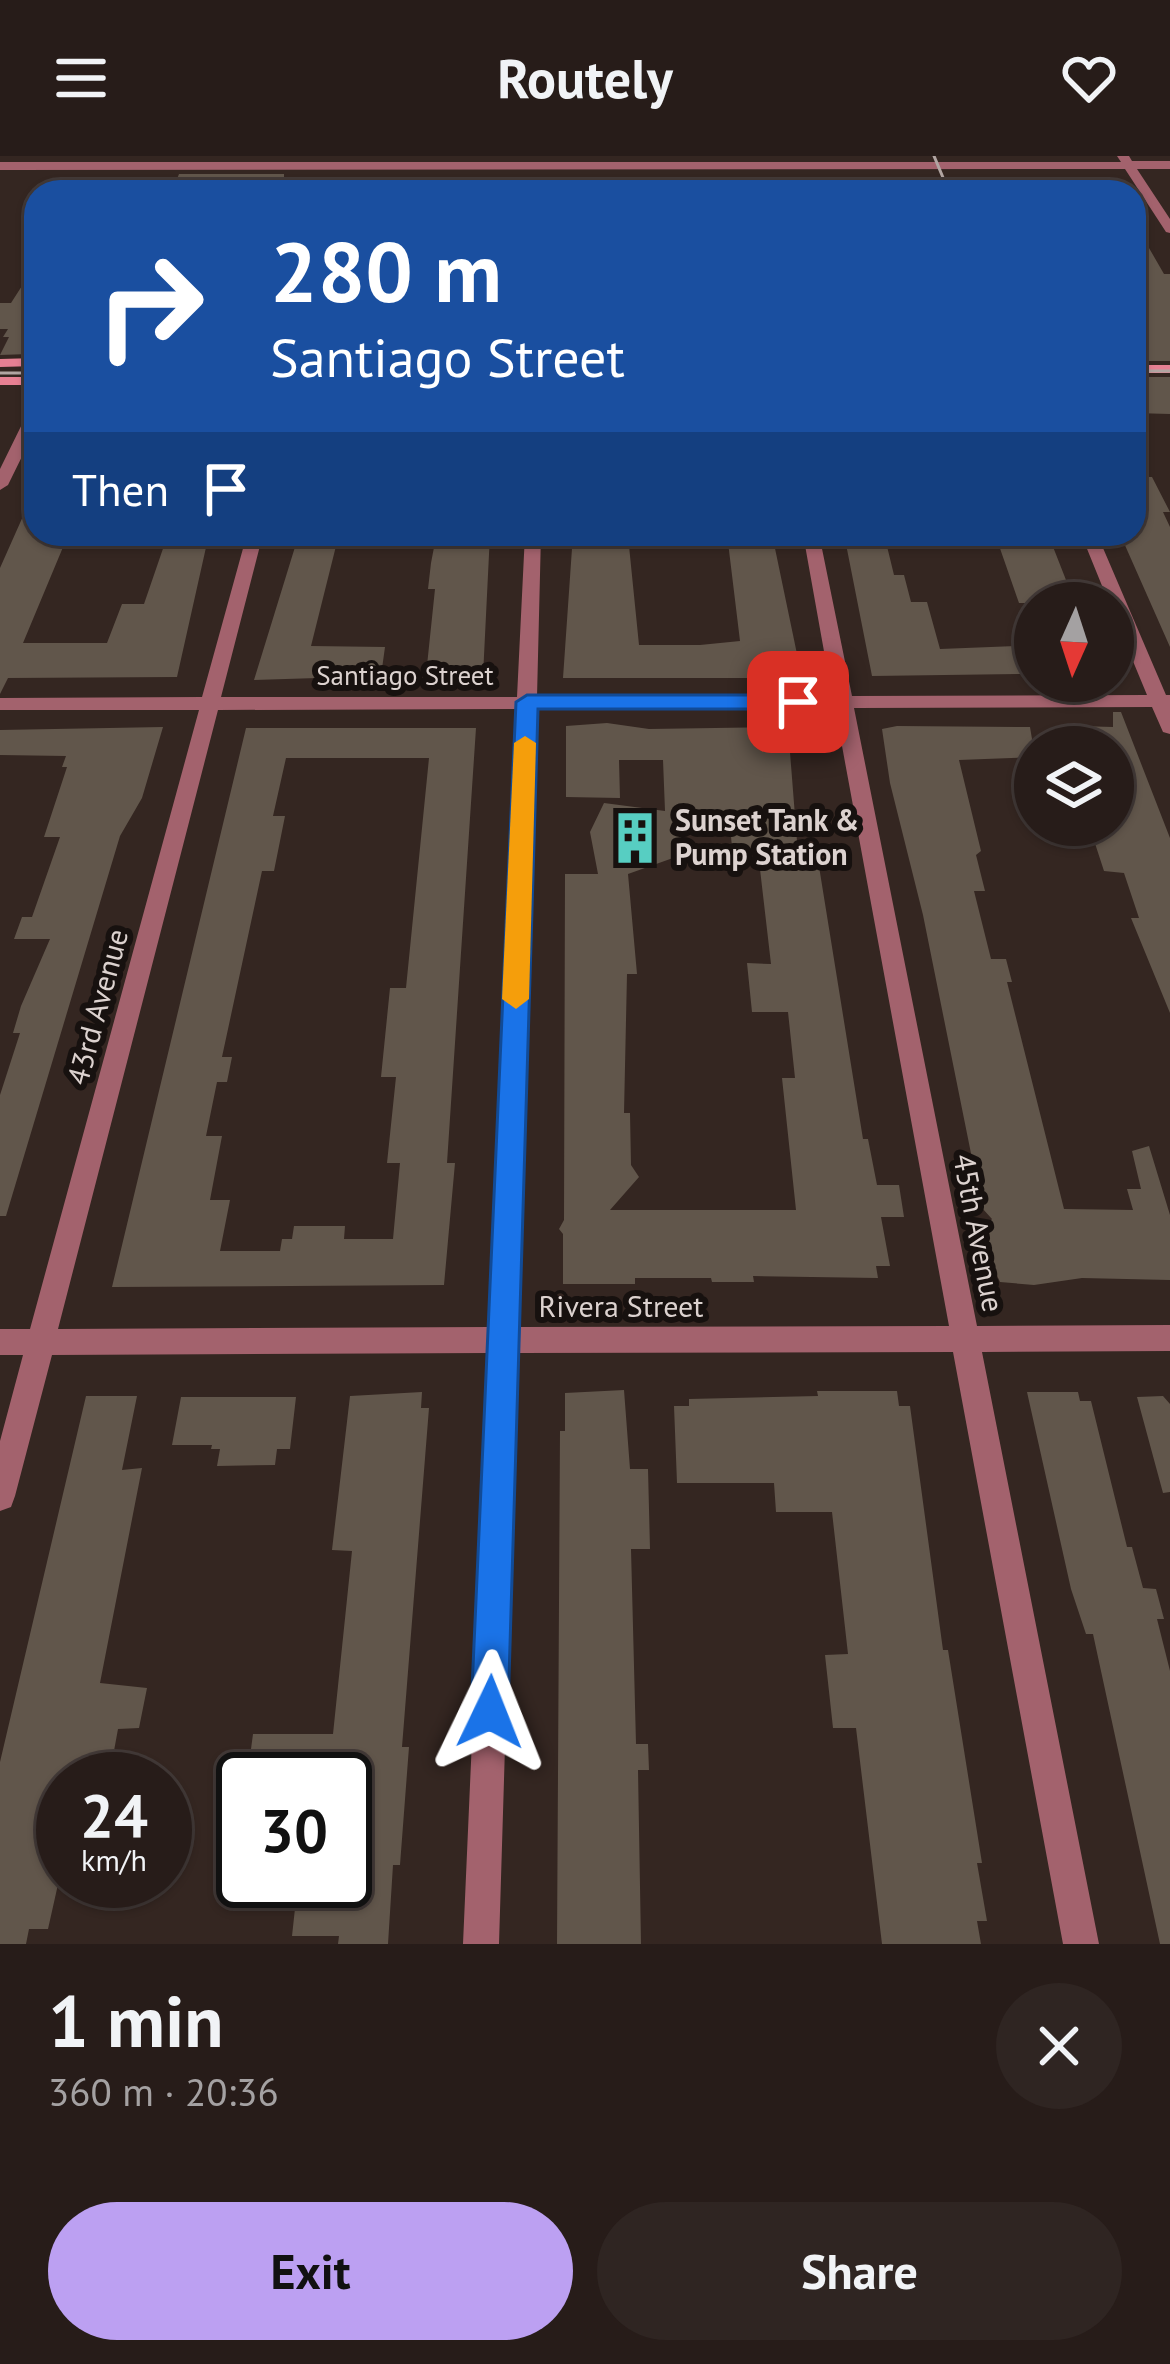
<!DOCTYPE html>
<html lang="en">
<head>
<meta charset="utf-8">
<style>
  :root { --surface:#271c19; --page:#2f2522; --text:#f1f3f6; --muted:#a4a1a2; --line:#433a38; --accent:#bca0f2 }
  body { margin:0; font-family:"PT Sans",sans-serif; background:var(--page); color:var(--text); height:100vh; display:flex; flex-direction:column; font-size:45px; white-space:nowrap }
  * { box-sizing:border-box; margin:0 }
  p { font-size:39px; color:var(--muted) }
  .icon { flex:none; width:66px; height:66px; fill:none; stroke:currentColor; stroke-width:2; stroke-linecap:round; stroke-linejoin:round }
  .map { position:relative; height:1788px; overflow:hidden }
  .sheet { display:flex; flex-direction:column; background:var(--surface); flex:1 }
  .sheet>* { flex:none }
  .banner { position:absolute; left:24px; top:24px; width:1122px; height:366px; border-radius:36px; box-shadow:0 3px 9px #0004,0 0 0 3px var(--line); background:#1a4fa0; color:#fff; overflow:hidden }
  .needle { width:78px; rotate:183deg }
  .fabs { position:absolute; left:1014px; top:426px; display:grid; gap:24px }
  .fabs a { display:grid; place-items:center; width:120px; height:120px; border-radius:50%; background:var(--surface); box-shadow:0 3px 9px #0004,0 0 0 3px var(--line); font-size:60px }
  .speed { position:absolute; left:36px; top:1596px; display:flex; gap:24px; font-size:60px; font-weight:700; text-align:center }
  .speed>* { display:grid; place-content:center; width:156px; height:156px; border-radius:50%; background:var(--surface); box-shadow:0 3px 9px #0004,0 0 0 3px var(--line); line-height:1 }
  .speed small { font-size:30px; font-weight:400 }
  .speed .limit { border:6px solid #111; border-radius:18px; background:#fff; color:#111 }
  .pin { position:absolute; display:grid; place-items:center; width:102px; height:102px; color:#fff; margin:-51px; border-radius:24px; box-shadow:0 6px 18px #0006 }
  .me { position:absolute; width:132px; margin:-66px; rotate:2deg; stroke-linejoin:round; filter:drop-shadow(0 0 9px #0008) }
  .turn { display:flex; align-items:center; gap:42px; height:252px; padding:0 48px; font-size:54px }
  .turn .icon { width:156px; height:156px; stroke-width:2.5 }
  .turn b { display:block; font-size:84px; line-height:102px }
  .then { display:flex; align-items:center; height:114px; padding:0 48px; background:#0003; gap:24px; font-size:45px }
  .round { display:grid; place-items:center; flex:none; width:126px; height:126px; border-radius:63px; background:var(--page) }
  .summary { display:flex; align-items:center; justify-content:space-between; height:204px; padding:0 48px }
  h1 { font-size:72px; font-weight:800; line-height:90px }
  .cta { display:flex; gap:24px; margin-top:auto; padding:24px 48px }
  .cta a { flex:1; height:138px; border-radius:72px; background:var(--accent); color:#111; font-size:48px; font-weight:800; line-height:138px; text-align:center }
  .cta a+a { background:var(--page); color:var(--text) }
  header { display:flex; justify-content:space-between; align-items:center; height:156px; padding:0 48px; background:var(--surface); font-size:54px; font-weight:800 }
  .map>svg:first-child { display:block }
</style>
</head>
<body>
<header><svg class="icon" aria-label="menu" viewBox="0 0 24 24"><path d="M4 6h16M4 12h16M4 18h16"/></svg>Routely<svg class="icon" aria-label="heart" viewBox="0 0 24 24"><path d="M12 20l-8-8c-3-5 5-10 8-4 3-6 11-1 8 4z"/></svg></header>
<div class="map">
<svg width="1170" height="1788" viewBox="0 0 1170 1788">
  <rect width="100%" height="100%" fill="#342621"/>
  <path fill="#61564b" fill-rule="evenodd" d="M179,18H284V34L173,33Z
    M1134,66L1164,118H1170V205H1134V138H1140L1134,127Z
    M36,108V181L29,198L0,199L9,181H3L8,173H0V147H11Z
    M1134,221H1170V258L1134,257Z
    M1134,321H1152L1170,356H1163L1170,371V491L1120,378H1134Z
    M36,331V378L66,384L23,487H107L122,448H144L168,378H209L177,521L8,522L0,538V412Z
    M299,378H339L311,490L385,491L381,520L254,524Z
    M449,378H490L483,520L426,519L435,433H428L431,407L436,381Z
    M573,378L628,380L639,489H700L740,485L727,378H772L802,522H563Z
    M844,378H884L894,419H904L911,446H927L940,493L1016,490L1025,518L872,520Z
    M995,378H1048L1075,447H1019Z
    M1113,556H1121L1170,682V857L1131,762H1139L1124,717L1104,715L1089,669H1113V591H1086L1078,570L1113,571Z
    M607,567L649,573L788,571L798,698H817L863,983H868L877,1029H899L904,1061H881L890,1110H876L878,1122L753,1120L754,1126H712L711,1122H635V1128H563V1078L559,1073L564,1064L565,718H598L590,676L604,647L665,655L663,604H619L620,642L566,641V570ZM682,660H729L732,691L758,696L771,808L747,807L752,856H788L795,922H782L796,1054H610L639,1021L631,1009L630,957H624L627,818H637L628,718L673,702L681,688Z
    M897,570L1030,571L1035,601L959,604L981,695L976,699L985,735H974L991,803H1006L1012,826H1007L1064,1053L1133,1054L1127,1033H1141L1132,995L1149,990L1170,1059V1124L1082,1122L1034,1129L1000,1126L994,1113L986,1070L992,1063L982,1052L923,759L890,627L882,573Z
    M163,571L142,642L120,680L6,1060H0V939L20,877H13L21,850L50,783H14L22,761H32L60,681H44L67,611H62L66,600L0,599V574Z
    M246,572H476L447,1007H455L444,1129L112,1131ZM286,602H429L406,832H390L381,921H396L387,1007H400L393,1083H344L345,1070H294L292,1083H282L280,1095H220L230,1044H210L222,980H206L217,926H227L232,901H222L262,715H274L285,660H273Z
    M624,1234L630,1313H648L650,1393H631L636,1588H648L649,1614H638L641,1788H557L560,1275H565V1237Z
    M817,1235H897L899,1250H910L943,1494H948L982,1707H977L987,1765H977L981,1788H882L856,1572H833L825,1499L848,1498L832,1356H776L774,1327H677L674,1250H689V1243L818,1240Z
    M422,1236L421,1252H429L402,1591H409L400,1709H393L388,1788H338L339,1780H292L298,1725H345V1623H247L253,1578H333L352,1395L332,1394L350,1240Z
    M1027,1236H1078L1080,1245H1091L1127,1391H1132L1143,1432L1156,1433L1164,1463H1157L1170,1515V1788H1160L1093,1478H1086L1071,1433Z
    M86,1240H137L122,1314L142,1312L100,1527L147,1532L139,1572L118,1573L109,1622H63V1706L48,1773H29L26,1788H0V1606Z
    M1163,1240L1170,1248V1336L1163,1337L1137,1241Z
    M181,1241H296L290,1293H277L275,1309L217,1310L220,1293H211L212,1289H172Z"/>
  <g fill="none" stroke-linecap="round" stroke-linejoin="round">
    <path fill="#a3626d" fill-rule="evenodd" d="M1117,0H1129L1132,5H1170V13H1137L1170,63V77L1166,76L1125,13L0,14V6H1121Z
      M36,251V272L8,329L0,334V313L28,256Z
      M247,378H263L221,541H517L525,378H541L537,541L832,540L803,378H819L852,540L1147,539L1113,457V447H1109L1081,378H1097L1166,539H1170V578L1163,576L1152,551L854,552L977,1170L1170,1169V1195L982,1196L1099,1788H1063L953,1196L517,1197L499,1788H463L489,1197L52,1199L15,1340L11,1351L0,1355V1285L23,1199H0V1173H30L199,554H0V542L202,541ZM835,552L949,1170L518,1171L536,553ZM517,553L490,1171L58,1173L218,554Z"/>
    <path fill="#e78093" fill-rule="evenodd" d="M36,202V210L0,211V203Z
      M1134,209H1170V217H1134Z
      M0,221H36V229H0Z"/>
    <path stroke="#b1a5a2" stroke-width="3" d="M934,0L949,36
      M1134,215H1170
      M0,217H36"/>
  </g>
  <path fill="#1a73e8" stroke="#114b97" stroke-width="3" d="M527,539H798L809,546L798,553H538L508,1556L503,1569L490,1575L476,1569L471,1556L516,546Z"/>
  <path fill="#f59e0b" d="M525,580L536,587L529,843L516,853L502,843L514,587Z"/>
  <defs>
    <g id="building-bare" transform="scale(4.14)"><path d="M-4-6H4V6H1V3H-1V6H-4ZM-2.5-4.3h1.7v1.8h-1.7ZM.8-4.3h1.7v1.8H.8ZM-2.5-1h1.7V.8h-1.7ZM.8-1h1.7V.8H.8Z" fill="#57cec2" stroke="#17110f" stroke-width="2.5" paint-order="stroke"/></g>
  </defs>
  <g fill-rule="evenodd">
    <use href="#building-bare" x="635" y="682"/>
  </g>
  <g text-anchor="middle" stroke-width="12" stroke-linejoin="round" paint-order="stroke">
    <g font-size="27" fill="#dcd2cf" stroke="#17110f">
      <text x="405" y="529">Santiago Street</text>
    </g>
    <g font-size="30" font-weight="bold" fill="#dcd2cf" stroke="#17110f" text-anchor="start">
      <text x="675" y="675">Sunset Tank &amp;<tspan x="675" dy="34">Pump Station</tspan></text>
    </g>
    <g font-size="30" fill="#dcd2cf" stroke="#17110f">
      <text transform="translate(98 851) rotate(-75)" y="10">43rd Avenue</text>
      <text transform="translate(978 1077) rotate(79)" y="10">45th Avenue</text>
      <text x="621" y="1161">Rivera Street</text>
    </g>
  </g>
</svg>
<div class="fabs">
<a><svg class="needle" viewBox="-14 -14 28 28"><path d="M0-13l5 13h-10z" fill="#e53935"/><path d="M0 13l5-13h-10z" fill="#a4a1a2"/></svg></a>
<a><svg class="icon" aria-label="layers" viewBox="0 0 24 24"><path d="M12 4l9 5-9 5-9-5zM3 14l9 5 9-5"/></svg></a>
</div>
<div class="speed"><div>24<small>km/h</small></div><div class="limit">30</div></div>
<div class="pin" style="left:798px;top:546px;background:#d93025"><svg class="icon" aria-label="arrive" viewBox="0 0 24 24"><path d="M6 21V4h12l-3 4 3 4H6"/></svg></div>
<svg class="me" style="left:490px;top:1556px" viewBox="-20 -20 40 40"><path d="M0-17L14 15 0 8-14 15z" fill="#1a73e8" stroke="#fff" stroke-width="4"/></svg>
<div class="banner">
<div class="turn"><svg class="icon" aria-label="right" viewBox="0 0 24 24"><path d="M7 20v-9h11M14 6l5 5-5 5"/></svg><div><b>280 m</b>Santiago Street</div></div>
<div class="then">Then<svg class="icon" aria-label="arrive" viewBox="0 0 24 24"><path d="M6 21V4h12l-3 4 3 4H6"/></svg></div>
</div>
</div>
<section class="sheet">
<div class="summary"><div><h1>1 min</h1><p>360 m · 20:36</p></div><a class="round"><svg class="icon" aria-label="close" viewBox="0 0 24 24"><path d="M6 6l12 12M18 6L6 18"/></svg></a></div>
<div class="cta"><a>Exit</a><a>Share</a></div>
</section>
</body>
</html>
